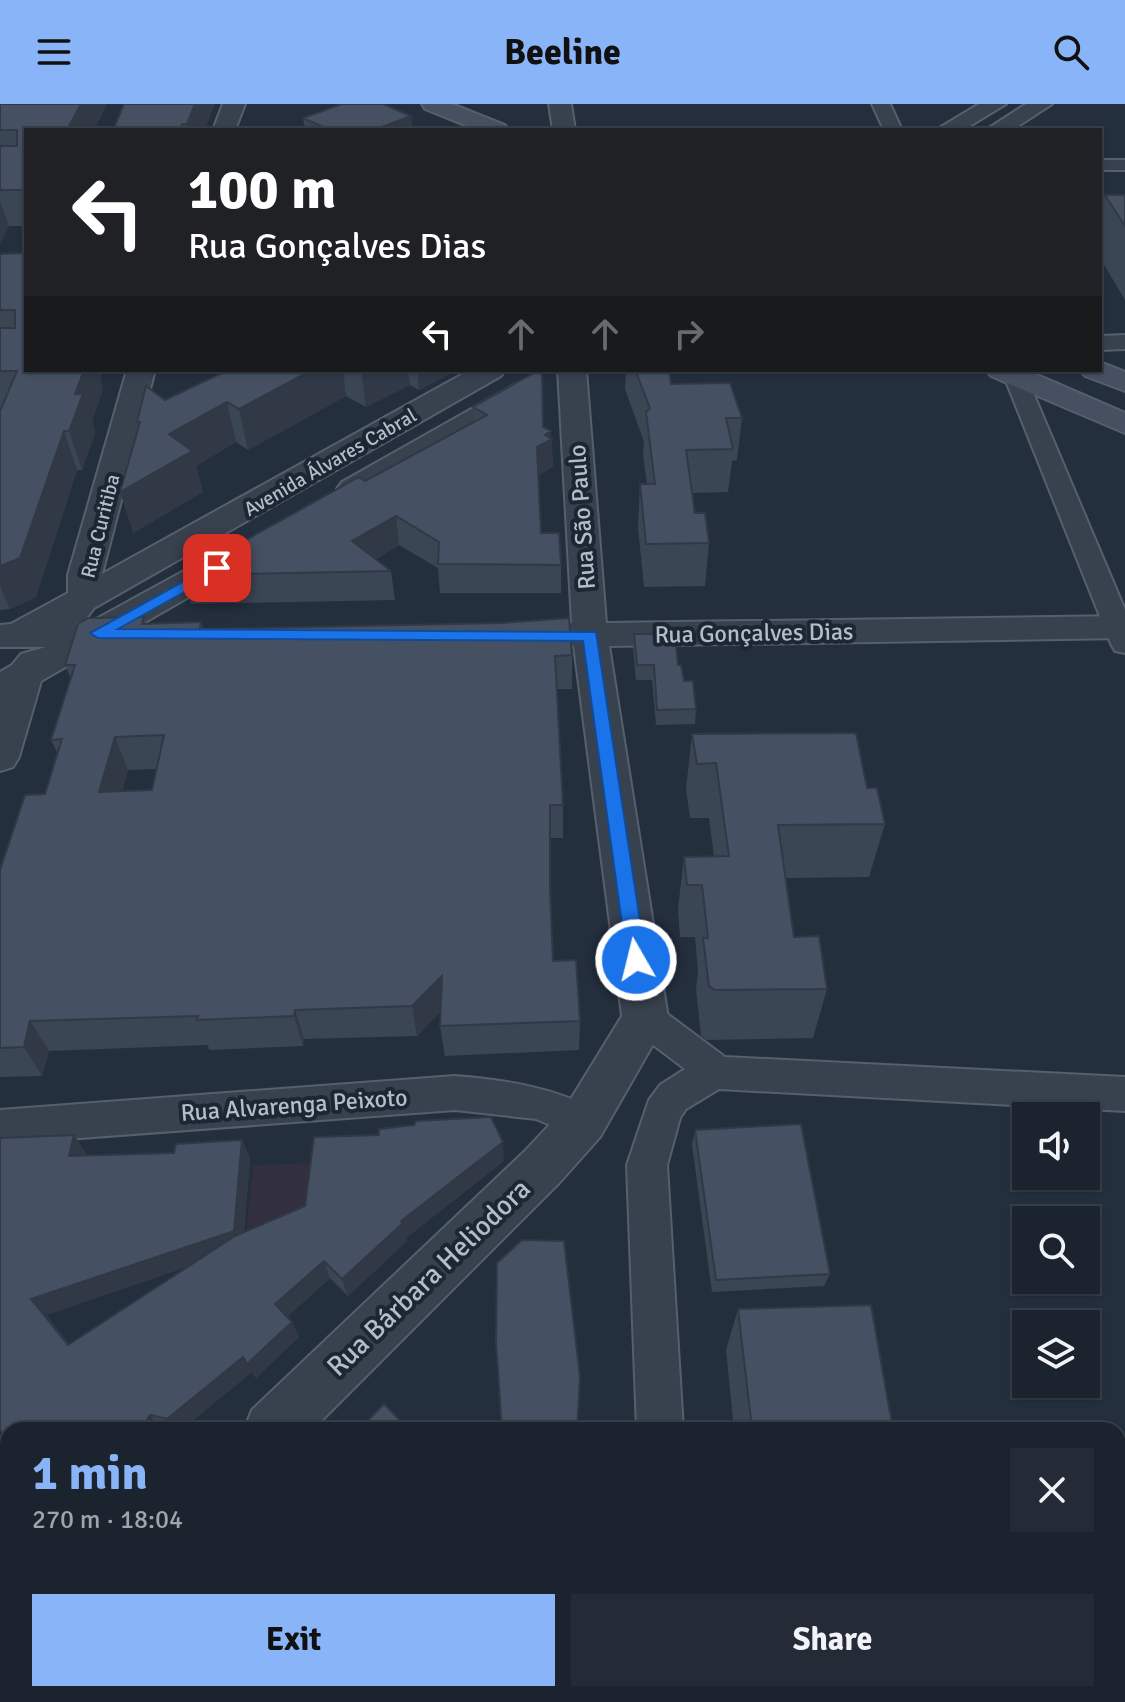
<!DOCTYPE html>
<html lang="en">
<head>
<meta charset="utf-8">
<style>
  :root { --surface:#1b232e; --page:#242b36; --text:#f1f3f6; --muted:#a0a4aa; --line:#39404a; --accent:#8ab4f8 }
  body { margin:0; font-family:Signika,sans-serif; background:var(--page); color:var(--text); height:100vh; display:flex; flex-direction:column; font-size:30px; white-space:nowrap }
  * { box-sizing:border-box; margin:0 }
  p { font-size:26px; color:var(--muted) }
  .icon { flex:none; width:44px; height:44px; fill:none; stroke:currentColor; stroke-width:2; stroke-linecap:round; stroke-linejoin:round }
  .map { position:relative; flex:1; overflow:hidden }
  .drawer { position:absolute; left:0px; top:1318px; width:1126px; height:280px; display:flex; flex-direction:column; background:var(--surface); border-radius:24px 24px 0 0; box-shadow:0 2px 6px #0004,0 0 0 2px var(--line) }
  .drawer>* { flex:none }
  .banner { position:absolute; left:24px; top:24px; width:1078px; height:244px; border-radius:0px; box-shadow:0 2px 6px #0004,0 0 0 2px var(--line); background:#202124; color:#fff; overflow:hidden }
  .tools { position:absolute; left:1012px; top:998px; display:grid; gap:16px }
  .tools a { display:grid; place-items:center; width:88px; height:88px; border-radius:0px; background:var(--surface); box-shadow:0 2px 6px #0004,0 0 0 2px var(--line); font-size:40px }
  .pin { position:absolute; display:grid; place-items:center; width:68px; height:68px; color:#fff; margin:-34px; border-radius:16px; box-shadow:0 4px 12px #0006 }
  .me { position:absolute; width:88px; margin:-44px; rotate:352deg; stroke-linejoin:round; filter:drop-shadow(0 0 6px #0008) }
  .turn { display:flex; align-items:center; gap:28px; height:168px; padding:0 32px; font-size:36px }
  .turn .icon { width:104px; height:104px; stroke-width:2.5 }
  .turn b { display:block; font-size:56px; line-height:68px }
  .lanes { display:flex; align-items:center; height:76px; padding:0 32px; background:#0003; justify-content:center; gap:40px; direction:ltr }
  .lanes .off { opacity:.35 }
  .round { display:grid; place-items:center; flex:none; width:84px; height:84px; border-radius:0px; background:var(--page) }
  .head { display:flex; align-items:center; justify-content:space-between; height:136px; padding:0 32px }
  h1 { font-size:48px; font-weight:800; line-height:60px; color:var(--accent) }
  .cta { display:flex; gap:16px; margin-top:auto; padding:16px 32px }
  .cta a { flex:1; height:92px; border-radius:0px; background:var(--accent); color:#111; font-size:32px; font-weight:800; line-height:92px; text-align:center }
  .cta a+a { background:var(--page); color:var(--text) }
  header { display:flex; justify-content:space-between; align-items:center; height:104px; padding:0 32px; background:var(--accent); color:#111; font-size:36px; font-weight:800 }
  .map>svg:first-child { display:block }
</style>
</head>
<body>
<header><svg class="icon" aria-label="menu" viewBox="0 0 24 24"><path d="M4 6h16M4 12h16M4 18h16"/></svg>Beeline<svg class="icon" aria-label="search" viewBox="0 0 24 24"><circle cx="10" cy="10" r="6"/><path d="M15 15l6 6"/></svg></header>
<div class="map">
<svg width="1125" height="1598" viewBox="0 0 1125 1598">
  <rect width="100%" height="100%" fill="#242f3e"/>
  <path fill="#32303f" d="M316,1059L310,1121L246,1133L253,1061Z"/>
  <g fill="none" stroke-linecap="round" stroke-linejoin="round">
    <g stroke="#565f6c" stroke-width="4">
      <path id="minor" d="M872,0H890L902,26H884Z
        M1100,56H1125V66H1100Z
        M1125,231V245L1100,246V232Z
        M1007,267H1023L1026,272L1125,506V549L1115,547L1111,540L1004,272Z
        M645,899L658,903L725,953L1125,973V1007L719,985L686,1005L680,1014L667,1061L683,1326H637L627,1061L649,996L660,981L685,965L632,925L627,914L632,903Z
        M455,972C506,976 550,983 597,1006L602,1018L597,1030L583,1035L536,1015L455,1006L0,1040V1006Z
        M649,1590H699V1598H649Z"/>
    </g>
    <g stroke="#565f6c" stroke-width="4">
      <path id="tertiary" d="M223,0H245L235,26H213Z
        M549,0H571L575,26H553Z
        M979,0H1006L963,26H936Z
        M1026,0H1052L1012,26H986Z
        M127,266H155L102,470L470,266H505L501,272L94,504L84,517L75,519H89L224,445L236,442L248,445L252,452L248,459L140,521L149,530L144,538L102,542L41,577L19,653L13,663L0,667V568L12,561L21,550L46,543H0V521L11,520L68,489V471Z
        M558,266H586L606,519L1125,512V534L609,542L668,914L600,1033L559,1079L312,1326H244L252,1306L525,1047L566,1003L622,912L574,542L550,539L545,531L550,523L572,519Z
        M524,278L534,281L538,287L534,293L364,392L353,394L342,392L337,385L342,378L514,281Z
        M8,1551V1590H36L33,1598H0V1554Z"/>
    </g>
    <g stroke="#565f6c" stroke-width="4">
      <path id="secondary" d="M422,0H452L505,21L508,26H477L425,5Z
        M1100,258L1125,268V287L1085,272L1080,266H1100Z
        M986,266H1026L1125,309V329L991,272Z"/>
    </g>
    <use href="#minor" fill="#38414e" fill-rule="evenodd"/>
    <use href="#tertiary" fill="#38414e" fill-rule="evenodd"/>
    <use href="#secondary" fill="#465061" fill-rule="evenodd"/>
  </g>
  <path fill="#3b4654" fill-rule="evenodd" d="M0,0H107L94,26H26V122H9L0,140Z
    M124,0L205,26H113Z
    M411,12L413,26H305L303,14Z
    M1105,91H1125V196L1100,154V106Z
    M26,149V266H104L100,276L103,285L92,317L95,329L82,366H77L36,493L10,505L0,506V150Z
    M228,266H458L419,286L410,281L366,303L346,292L248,346L236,338L196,362L203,388L133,429L139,323L137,318L165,296Z
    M626,266H669L671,280L742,314L737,356L732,357L728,388L692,389L695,409L709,439L705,482L644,483L638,423L640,380H647L643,351L644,338L625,285Z
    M473,303L543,323L551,334L553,363L539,371L541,429L561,461V489H440L438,464L399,441L376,455L391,467L395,496L191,500L183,471L365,377L474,318Z
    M144,513L146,520L201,518L203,524L572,551V585H557L563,701V734H551V796L553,857L580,917L579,946L445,952L440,922L441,907L417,932L304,935L303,942L209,946L208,941L49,947L42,972L0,973V766L45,690L58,650L51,636L71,575L65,561ZM156,665L152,686L122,687L128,666Z
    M634,530L678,561L696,605L695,620L656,621L652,576H636L633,546Z
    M692,630L867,684L885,720L869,773L786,774L794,833L827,885L813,934L707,936L701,932L696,885L698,868L695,833H680L678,805L684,753H714L709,714H690L686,685Z
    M695,1026L830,1170L824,1182L712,1188L692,1041Z
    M74,1031L86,1050V1052L174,1049L242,1036L250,1055L244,1128L504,1057L406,1134L407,1137L348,1192L330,1174L287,1213L292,1218L299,1233L256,1274L252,1268L181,1326L162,1325L0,1326ZM189,1162L69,1240L46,1211Z
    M738,1205L892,1320L888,1326H734L726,1246Z"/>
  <path fill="#303945" d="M81,0H107L94,26H67Z
    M195,0H215L205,26H188L187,20Z
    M411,12L413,26H374Z
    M0,97L9,122L0,140Z
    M84,266H104L100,276L103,285L92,317L95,329L82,366L69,327L75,290Z
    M312,266H343L346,292L248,346L239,305Z
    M361,266H408L410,281L366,303Z
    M417,266H458L419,286Z
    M227,298L236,338L196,362L203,388L133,429L120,388L169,330Z
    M64,327L77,366L36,493L10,505L0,482V462Z
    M551,327V336L552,335L553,363L538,372L537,343L545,331Z
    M396,412L399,441L356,466L352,437Z
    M115,633L128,666L113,721L99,688Z
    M442,872L446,902L417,932L412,902Z
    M295,906L304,935L303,942L294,912Z
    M30,917L49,947L42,972L24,943Z
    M74,1031L86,1050L82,1071L69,1052Z
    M242,1036L250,1055L243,1144L46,1211L82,1256L31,1195Z
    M503,1038L504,1057L406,1134L407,1137L348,1192L342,1175L401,1117Z
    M324,1157L330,1174L283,1216L275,1200Z
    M292,1218L299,1233L256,1274L247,1260Z
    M243,1253L252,1268L181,1326H176L167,1315Z
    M150,1311L162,1325L161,1326H141Z"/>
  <path fill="#455162" stroke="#303945" stroke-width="2" fill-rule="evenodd" d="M0,0H81L67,26H26V86H0V42H17V26H0Z
    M124,0H195L187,20H182L180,26H113Z
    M342,0H383L411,12L374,26H330L303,14Z
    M1105,91H1125V122Z
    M26,149V266H84L75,290H83L69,327H64L20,454L0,462V307L17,267H0V224H15V206H0V150Z
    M228,266H312L239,305L227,298L169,330L192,347L120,388L140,318H137L146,282L165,296Z
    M539,266H542L543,323L551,327L545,331L552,335L537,343L541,429H559L561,461L438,460L439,438L396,412L352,437L391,467L183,471L359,373L365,377L487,311L473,303Z
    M635,266H669L671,280L730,279L742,314H726L733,345L686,346L695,409H705L709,439L646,440L640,380H655L646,308L650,304Z
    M144,513L142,520L201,518L200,525L502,519L569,514L572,551L555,552L563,701H550V785L553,857L576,856L580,917L440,922L442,872L412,902L295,906L294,912L197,916L198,912L30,917L24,943L0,944V766L25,691L45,690L62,635L51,636L75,561H65L78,520L88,514ZM164,631L152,686L99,688L115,633Z
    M634,530H675L678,561H681L684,577H693L696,605L657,606L654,561H637Z
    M856,629L867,684H877L885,720L778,721L794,833L819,832L827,885L715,886L709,882L703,834H708L702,781H687L684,753L729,752L716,659L697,660L692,630Z
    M491,1013L503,1038L401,1117L403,1119L342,1175L324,1157L275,1200L292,1218L247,1260L243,1253L167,1315L150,1311L141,1326H8V1336L0,1326V1034L74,1031L69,1052L174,1049L176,1040L242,1036L234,1127L31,1195L68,1241L235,1132L305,1102L314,1033L379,1031V1025L414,1021L416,1017Z
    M801,1020L830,1170L716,1176L695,1026Z
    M522,1136L564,1137L580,1273L577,1326H502L496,1238L497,1159Z
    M871,1201L892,1320L752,1324L738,1205Z
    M384,1300L409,1326H359Z
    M460,1590H586L587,1598H457Z"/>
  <path fill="#1a73e8" stroke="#114b97" stroke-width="2" d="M217,459L222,460V467L118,525L596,528L646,856L643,861H630L627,856L583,537L98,534L90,529Z"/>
  <g text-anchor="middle" stroke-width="8" stroke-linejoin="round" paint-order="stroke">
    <g font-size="20" fill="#b4bcc9" stroke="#1d2633">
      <text transform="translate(330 358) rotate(-30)" y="7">Avenida Álvares Cabral</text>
      <text transform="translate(100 422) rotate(-76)" y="7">Rua Curitiba</text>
    </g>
    <g font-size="24" fill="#b4bcc9" stroke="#1d2633">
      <text transform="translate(582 413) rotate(-94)" y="8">Rua São Paulo</text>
      <text transform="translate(754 529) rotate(-1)" y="8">Rua Gonçalves Dias</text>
      <text transform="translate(294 1001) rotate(-4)" y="8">Rua Alvarenga Peixoto</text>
    </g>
    <g font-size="28" fill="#b4bcc9" stroke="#1d2633">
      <text transform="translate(428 1173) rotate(-44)" y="10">Rua Bárbara Heliodora</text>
    </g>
  </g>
</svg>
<div class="tools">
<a><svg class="icon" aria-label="sound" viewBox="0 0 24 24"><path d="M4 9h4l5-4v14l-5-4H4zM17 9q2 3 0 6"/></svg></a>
<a><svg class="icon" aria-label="search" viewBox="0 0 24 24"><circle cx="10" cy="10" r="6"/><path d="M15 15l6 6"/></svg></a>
<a><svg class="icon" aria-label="layers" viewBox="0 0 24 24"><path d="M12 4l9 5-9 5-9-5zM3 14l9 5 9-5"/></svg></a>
</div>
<div class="pin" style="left:217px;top:464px;background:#d93025"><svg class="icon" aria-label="arrive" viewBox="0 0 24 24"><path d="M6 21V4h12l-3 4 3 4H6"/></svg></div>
<svg class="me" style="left:636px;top:856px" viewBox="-20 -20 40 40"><circle r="17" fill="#1a73e8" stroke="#fff" stroke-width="3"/><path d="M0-11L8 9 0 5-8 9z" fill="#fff"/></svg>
<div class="banner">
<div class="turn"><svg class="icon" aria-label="left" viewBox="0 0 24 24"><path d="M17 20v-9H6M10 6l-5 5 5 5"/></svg><div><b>100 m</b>Rua Gonçalves Dias</div></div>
<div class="lanes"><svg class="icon" aria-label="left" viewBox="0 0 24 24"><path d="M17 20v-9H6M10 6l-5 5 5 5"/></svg><svg class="icon off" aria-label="ahead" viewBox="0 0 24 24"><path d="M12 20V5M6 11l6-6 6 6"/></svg><svg class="icon off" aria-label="ahead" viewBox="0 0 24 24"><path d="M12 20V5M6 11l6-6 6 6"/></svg><svg class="icon off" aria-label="right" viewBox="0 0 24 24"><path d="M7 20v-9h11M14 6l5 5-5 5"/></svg></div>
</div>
<section class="drawer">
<div class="head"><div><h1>1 min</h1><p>270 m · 18:04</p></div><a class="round"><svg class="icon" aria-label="close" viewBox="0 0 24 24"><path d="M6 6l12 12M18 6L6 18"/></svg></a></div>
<div class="cta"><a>Exit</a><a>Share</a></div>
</section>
</div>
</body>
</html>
